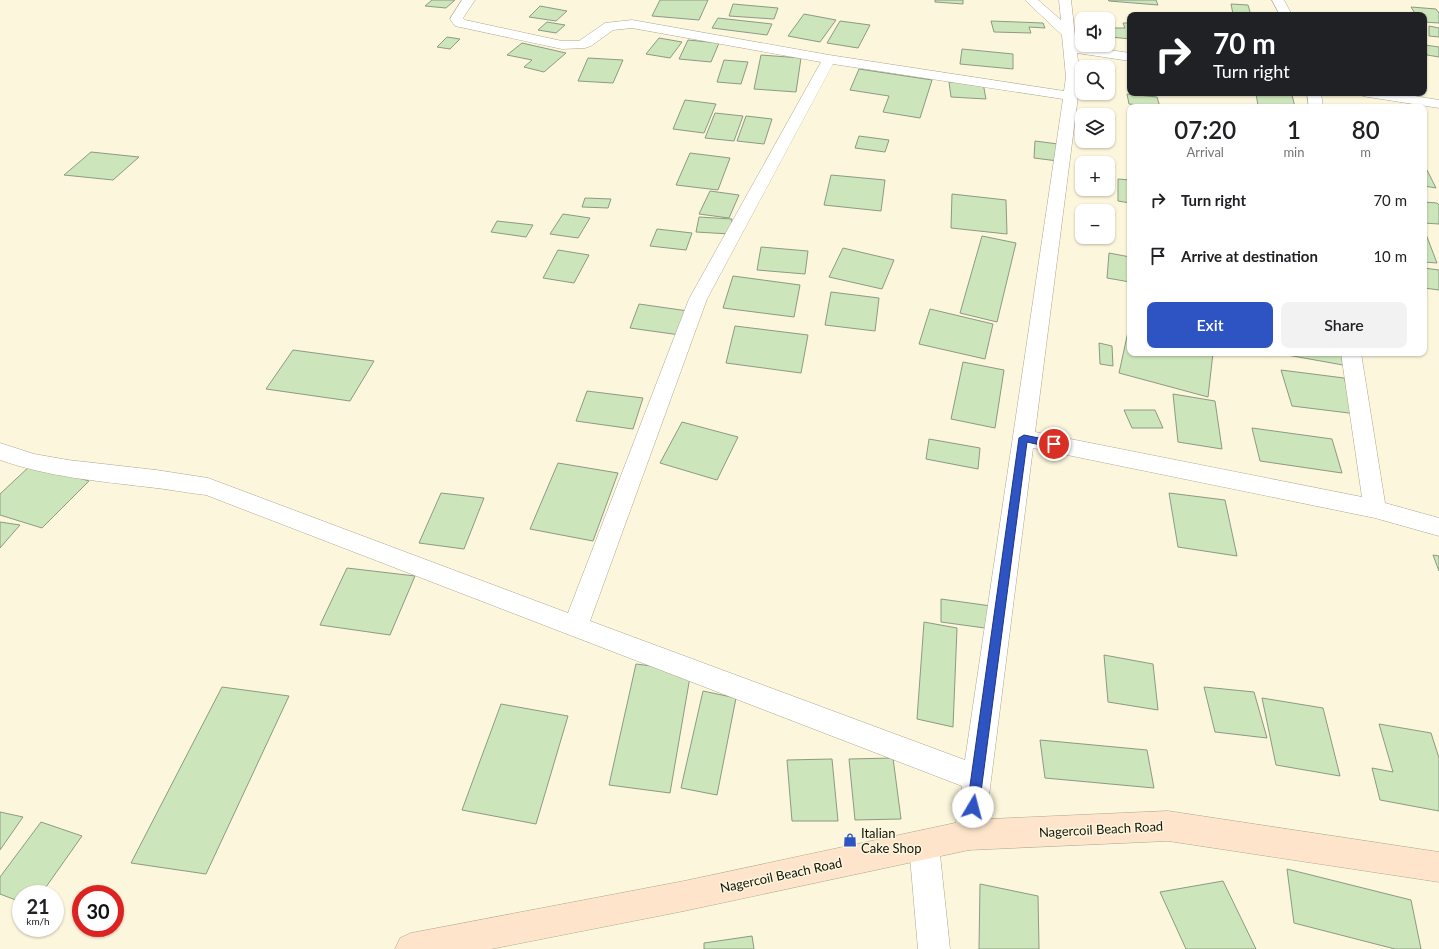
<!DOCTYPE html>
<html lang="en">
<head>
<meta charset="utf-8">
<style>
  :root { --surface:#fff; --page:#f2f2f2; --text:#202124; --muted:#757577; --accent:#2e53c3 }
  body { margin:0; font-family:Lato,sans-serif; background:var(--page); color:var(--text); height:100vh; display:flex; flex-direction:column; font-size:15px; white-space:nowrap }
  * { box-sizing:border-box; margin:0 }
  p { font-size:13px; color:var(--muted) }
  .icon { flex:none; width:22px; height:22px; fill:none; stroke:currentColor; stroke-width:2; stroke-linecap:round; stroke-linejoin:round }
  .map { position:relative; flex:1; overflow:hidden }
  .drawer { position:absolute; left:1127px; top:104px; width:300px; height:252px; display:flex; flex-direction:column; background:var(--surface); border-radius:8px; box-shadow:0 1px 3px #0004 }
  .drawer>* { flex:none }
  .guide { position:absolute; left:1127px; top:12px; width:300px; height:84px; border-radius:8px; box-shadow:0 1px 3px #0004; background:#202124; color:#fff; overflow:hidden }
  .controls { position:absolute; left:1075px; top:12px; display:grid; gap:8px }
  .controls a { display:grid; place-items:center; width:40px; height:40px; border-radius:8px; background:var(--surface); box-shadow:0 1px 3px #0004; font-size:20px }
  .speed { position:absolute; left:12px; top:885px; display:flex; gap:8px; font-size:20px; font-weight:700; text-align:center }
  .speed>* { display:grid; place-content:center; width:52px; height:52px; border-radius:50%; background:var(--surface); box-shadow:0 1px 3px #0004; line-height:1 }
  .speed small { font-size:10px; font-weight:400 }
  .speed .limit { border:6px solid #d22; background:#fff; color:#111 }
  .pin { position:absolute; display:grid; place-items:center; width:34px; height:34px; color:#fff; margin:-17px; border:2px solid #fff; border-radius:50%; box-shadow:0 1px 4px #0007 }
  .me { position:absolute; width:44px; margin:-22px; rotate:8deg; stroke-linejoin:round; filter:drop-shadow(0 0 3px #0008) }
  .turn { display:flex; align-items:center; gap:14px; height:84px; padding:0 20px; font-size:18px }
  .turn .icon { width:52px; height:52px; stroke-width:2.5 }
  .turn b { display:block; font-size:28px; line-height:34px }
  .eta { display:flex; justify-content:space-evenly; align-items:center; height:68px; text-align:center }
  .eta b { font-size:24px; font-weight:600; line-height:28px }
  .button { display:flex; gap:8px; margin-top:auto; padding:8px 20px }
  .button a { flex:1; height:46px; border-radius:8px; background:var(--accent); color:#fff; font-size:16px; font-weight:600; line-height:46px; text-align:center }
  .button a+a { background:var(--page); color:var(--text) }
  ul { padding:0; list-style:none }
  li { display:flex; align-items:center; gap:12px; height:56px; padding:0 20px }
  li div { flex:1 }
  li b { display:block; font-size:15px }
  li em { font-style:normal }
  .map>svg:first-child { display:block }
</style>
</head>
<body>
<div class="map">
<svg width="1439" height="949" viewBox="0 0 1439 949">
  <rect width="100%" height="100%" fill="#fbf6dc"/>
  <path fill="#cde5ba" stroke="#8d9a84" d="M432,0H455L446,8L425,6Z
    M660,0H708L699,20L652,16Z
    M935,0H963V4L935,2Z
    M1108,0H1156L1158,5L1109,1Z
    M733,4L778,8L774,19L729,16Z
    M1231,4L1248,5L1251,15L1233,14Z
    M540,6L567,11L556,21L529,17Z
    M1411,7L1436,9L1439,13V23L1424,22V15H1416Z
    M1312,13L1345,14V15H1313Z
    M804,14L836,20L820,42L788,36Z
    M718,18L772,24L767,35L712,28Z
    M840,21L870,25L858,48L827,43Z
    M991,21L1043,23L1045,28L1029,27L1031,33L994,32Z
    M547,22L565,25L556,33L538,30Z
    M1123,23H1130V39L1111,37L1108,28H1125Z
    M1429,26L1439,28V37L1429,36Z
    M447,37L460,39L450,49L437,47Z
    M659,38L682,42L670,58L646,54Z
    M688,40L719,43L711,62L679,59Z
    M522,43L566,53L544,72L524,67L532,60L507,55Z
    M1425,45L1439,47V57L1427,55Z
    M962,49L1013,54V69L960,64Z
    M761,55L801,58L796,92L754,89Z
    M588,58L623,60L613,83L578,81Z
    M724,60L748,62L741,84L717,82Z
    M859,69L932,80L920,118L883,112L889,96L850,90Z
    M949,82L983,83L986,99L951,97Z
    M1256,93L1292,95L1295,107L1258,106Z
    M1127,94L1157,97L1160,107L1129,104Z
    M685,100L716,104L704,133L673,129Z
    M715,113L743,116L734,141L705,138Z
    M746,116L772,119L764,144L737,141Z
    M859,136L889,140L885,152L855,148Z
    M1035,141L1066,145V162L1034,158Z
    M91,152L139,157L113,180L64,175Z
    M690,153L730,158L718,190L676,185Z
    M1424,169L1427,170L1436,188L1424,186Z
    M831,175L885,180L881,211L824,205Z
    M1118,179L1130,180V203L1118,201Z
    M710,191L739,195L729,218L699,214Z
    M952,194L1006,200L1007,234L951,228Z
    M585,198L611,199L608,208L582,207Z
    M1424,202L1437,203L1439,205V224L1424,223Z
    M563,214L590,218L578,238L550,234Z
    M699,217L732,219L730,234L696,232Z
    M497,221L533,225L526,237L491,232Z
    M657,229L692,233L686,250L650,246Z
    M1424,229L1437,263L1424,262Z
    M982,236L1016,243L997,322L960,313Z
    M761,247L808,251L805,274L757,270Z
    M843,248L894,260L882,289L829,277Z
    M558,250L589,255L574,283L543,278Z
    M1109,253L1130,257V282L1107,278Z
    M1424,268L1439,270V290L1424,288Z
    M733,276L800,285L794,317L723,308Z
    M831,292L879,298L875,331L825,325Z
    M639,304L688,311L680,335L630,328Z
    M930,309L993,324L985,359L919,344Z
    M735,326L808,335L801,373L726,363Z
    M1129,327L1130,353H1213L1208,397L1119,373Z
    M1099,343L1112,346L1113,366L1100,364Z
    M293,350L374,361L350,401L266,389Z
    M1276,353H1341L1343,365Z
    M963,362L1004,370L995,428L951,419Z
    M1281,370L1344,378L1357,414L1292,406Z
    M587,391L643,398L633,429L576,421Z
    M1173,394L1215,401L1222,449L1178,442Z
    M1124,410H1155L1163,428H1132Z
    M682,422L738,437L717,480L660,463Z
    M1252,428L1332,439L1342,473L1260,461Z
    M929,439L980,448L978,469L926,459Z
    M558,463L618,473L593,541L530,529Z
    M32,464L89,481L42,528L0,515V494Z
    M441,493L484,498L464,549L419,543Z
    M1169,493L1225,500L1237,556L1178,547Z
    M0,522L20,525L0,548Z
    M1433,555L1439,556V571Z
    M347,568L415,576L390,635L320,625Z
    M941,599L991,606L992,629L941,622Z
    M924,622L957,628L953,727L917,719Z
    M1104,655L1153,664L1158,710L1108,702Z
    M636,664L691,671L670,793L609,785Z
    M222,687L289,696L206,874L131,863Z
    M1204,687L1254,692L1267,738L1215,732Z
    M703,691L736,698L717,795L681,788Z
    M1262,698L1323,708L1340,776L1276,765Z
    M501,704L568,716L536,824L462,810Z
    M1379,724L1431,733L1439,758V811L1380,800L1372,768L1393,772Z
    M1040,740L1147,750L1154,788L1045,778Z
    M893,758L901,819L855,820L849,759Z
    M832,759L838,821H792L787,760Z
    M0,812L23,817L0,850Z
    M41,822L82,836L41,894H21V902L0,894V877Z
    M1287,869L1411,900L1421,949H1395L1294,923Z
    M1223,881L1256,949H1186L1160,892Z
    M980,884L1038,896L1039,949H979Z
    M752,936L754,949H704V943Z"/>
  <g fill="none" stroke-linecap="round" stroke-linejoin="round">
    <g stroke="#aca78e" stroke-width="1">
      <path id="minor" d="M462,0H475L463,18L465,20L562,41H579L605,23L632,20L829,55L1064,91L1066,77L1062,35L1025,0H1038L1061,20L1059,0H1071L1076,45L1130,53V61L1077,53L1080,77L1078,96L1035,432L1362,497L1341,353H1361L1385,503L1439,518V536L1375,518L1033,448L984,835L979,845L969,850L959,845L954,835L962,786L206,495C187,493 168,489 148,487C98,481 48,477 0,460V443L34,454L68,460L156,470L208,478L568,613L689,299L821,62L632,28L613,30L591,46L585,48L562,49L455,26L450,19ZM833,64L1063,99L965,760L590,621L707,299Z
        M1272,0H1284L1292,15H1280Z
        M1307,93H1321L1323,107H1309Z
        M1361,93H1396L1439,100V108L1368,97L1363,96Z
        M924,830L934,835L939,845L950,949H918L909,845L914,835Z"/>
    </g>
    <g stroke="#aca78e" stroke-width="1">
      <path id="secondary" d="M1168,811L1439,852V882L1168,841L969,850L684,911L491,949H395L400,938L411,933L684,881L969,820Z"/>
    </g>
    <use href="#minor" fill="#fff" fill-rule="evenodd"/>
    <use href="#secondary" fill="#fde4ca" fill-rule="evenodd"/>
  </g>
  <path fill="#2e53c3" stroke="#1e367f" d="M1024,435L1054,441L1059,444L1054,448L1027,442L979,807L977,811L973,813L969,811L967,807L1019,438Z"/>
  <defs>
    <g id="shop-bare" transform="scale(1.08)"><path d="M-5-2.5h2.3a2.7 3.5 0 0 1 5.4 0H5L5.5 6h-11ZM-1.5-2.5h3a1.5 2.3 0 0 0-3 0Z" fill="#2e53c3" stroke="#fbf6dc" stroke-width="2.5" paint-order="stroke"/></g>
  </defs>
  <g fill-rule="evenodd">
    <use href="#shop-bare" x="850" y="840"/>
  </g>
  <g text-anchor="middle" stroke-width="3" stroke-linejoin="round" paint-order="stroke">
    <g font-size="13" fill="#131108" stroke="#fbf6dc">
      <text transform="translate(1101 829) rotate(-3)" y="5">Nagercoil Beach Road</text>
      <text transform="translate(781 875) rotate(-12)" y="5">Nagercoil Beach Road</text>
    </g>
    <g font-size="13" fill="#131108" stroke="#fbf6dc" text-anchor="start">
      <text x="861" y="838">Italian<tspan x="861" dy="15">Cake Shop</tspan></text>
    </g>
  </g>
</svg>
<div class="controls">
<a><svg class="icon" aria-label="sound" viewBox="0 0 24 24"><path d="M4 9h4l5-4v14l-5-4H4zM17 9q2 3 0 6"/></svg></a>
<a><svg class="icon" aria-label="search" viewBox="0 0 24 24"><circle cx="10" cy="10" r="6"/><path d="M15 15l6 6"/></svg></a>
<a><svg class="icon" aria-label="layers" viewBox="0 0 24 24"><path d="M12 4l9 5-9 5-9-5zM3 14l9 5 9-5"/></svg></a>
<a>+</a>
<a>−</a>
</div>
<div class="speed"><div>21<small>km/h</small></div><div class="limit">30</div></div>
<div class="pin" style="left:1054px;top:444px;background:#d93025"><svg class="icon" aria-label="arrive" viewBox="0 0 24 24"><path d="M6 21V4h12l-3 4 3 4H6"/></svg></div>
<svg class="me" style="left:973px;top:807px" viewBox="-20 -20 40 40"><circle r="19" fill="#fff"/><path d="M0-13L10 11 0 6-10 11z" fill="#2e53c3"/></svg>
<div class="guide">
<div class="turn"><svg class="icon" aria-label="right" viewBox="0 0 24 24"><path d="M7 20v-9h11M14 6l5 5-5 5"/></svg><div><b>70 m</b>Turn right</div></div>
</div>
<section class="drawer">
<div class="eta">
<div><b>07:20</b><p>Arrival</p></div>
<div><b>1</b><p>min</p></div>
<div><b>80</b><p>m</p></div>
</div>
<ul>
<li><svg class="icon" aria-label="right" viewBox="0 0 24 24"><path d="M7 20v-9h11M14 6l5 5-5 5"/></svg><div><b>Turn right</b></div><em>70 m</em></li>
<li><svg class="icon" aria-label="arrive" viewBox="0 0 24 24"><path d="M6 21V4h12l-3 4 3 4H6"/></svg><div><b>Arrive at destination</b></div><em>10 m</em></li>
</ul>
<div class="button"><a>Exit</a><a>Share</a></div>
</section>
</div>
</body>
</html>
